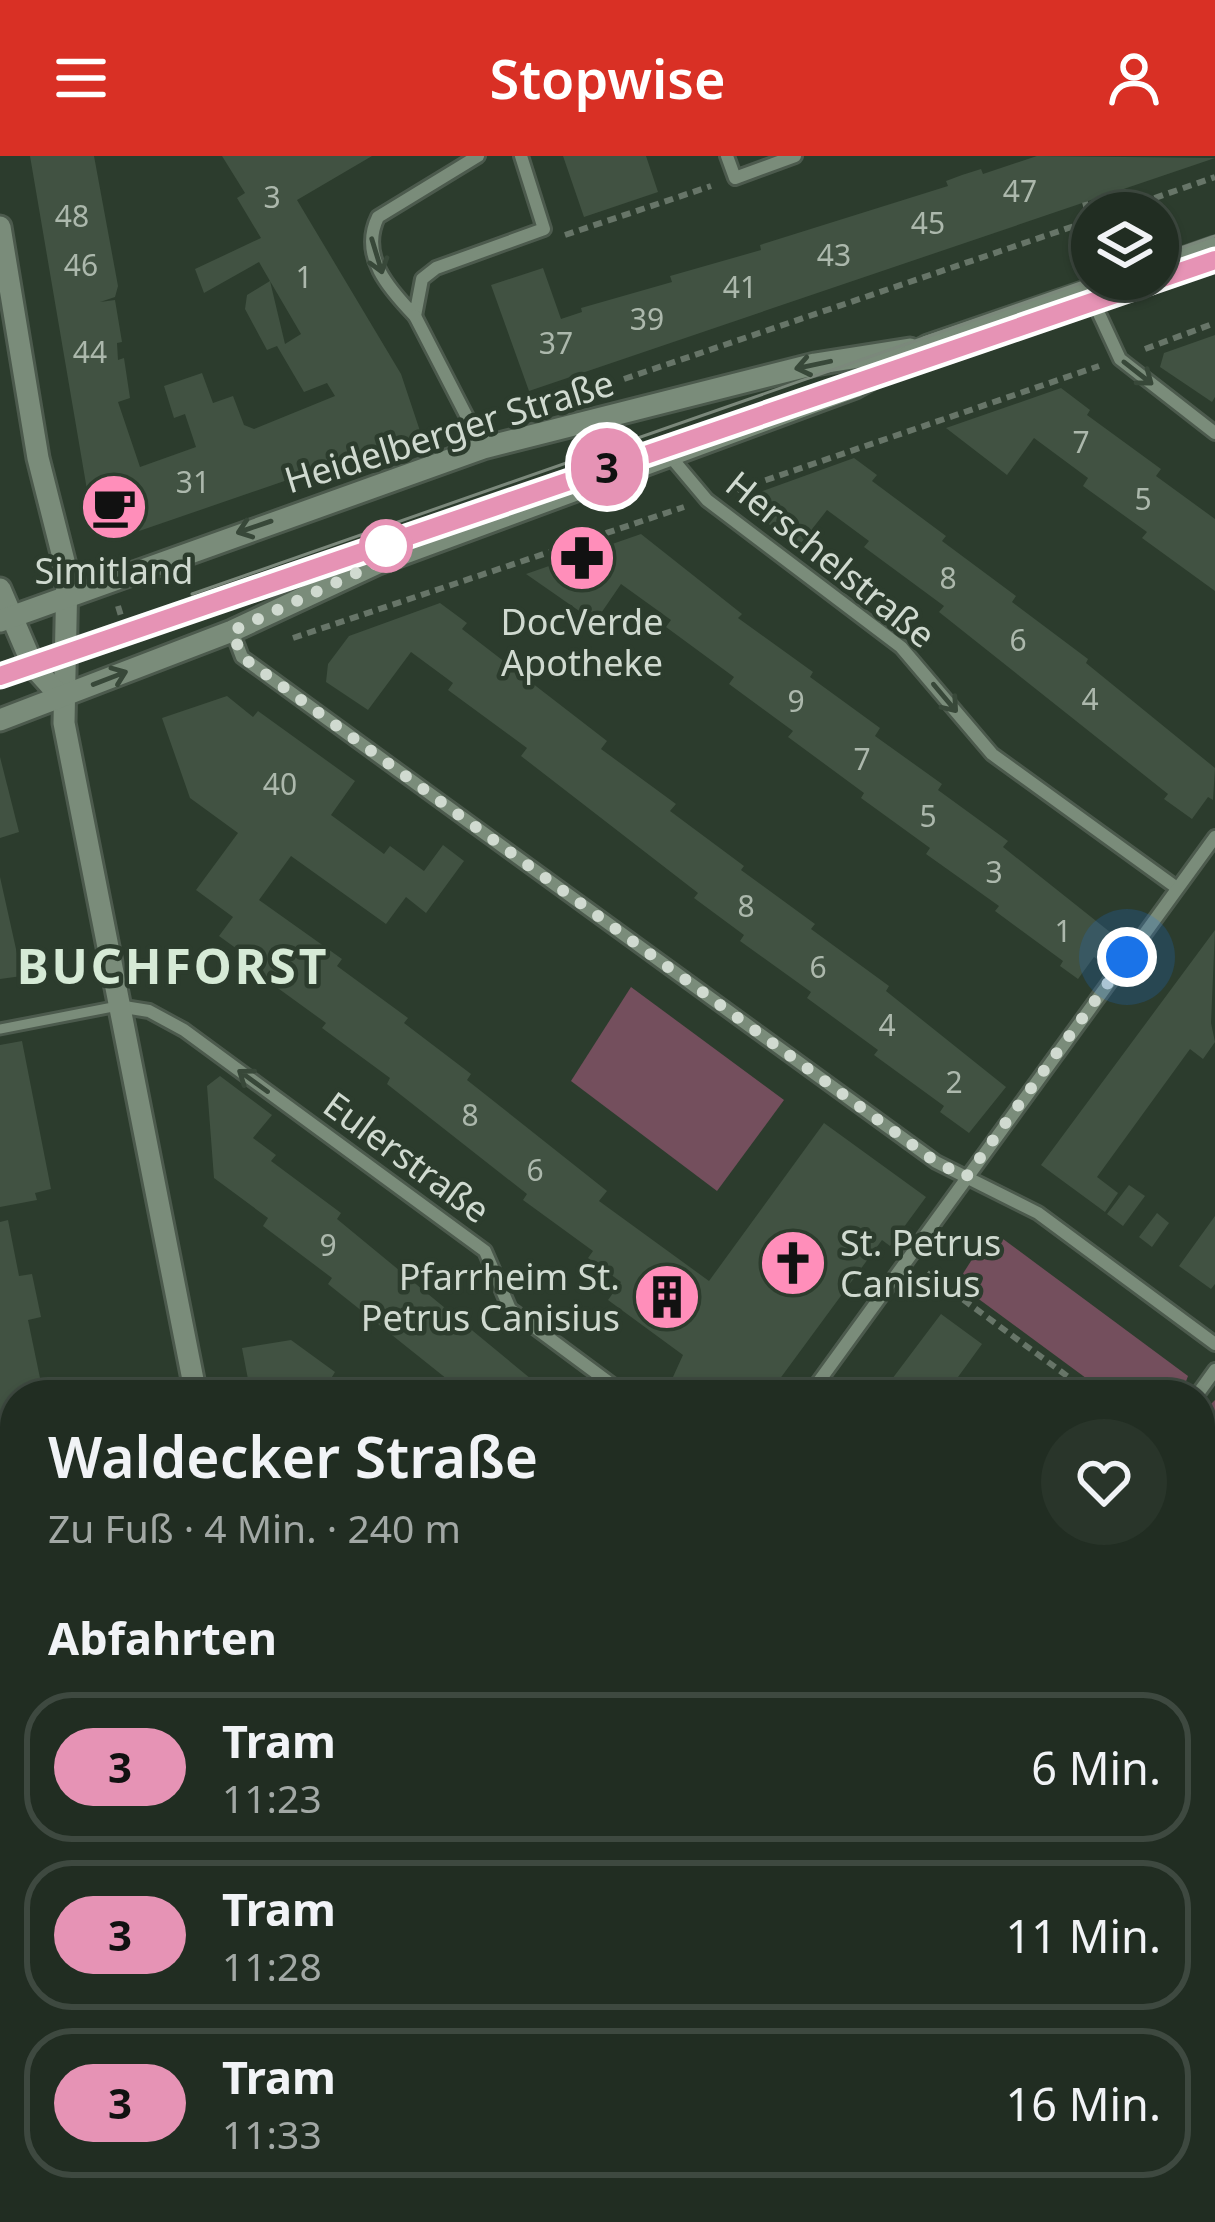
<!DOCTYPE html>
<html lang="de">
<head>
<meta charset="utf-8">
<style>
  body { margin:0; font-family:"Noto Sans",sans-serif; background:#29352a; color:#f1f3f6; height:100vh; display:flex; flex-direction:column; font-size:45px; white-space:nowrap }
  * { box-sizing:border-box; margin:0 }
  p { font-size:39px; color:#a2a8a5 }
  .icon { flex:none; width:66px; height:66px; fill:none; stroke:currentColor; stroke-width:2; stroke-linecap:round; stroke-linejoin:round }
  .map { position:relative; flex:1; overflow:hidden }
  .drawer { position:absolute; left:0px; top:1224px; width:1215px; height:843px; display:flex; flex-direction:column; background:#212d22; border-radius:48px 48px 0 0; box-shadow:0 3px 9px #0004,0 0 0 3px #3e4940 }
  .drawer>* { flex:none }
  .badge { padding:0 24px; border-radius:39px; font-size:42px; line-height:78px }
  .buttons { position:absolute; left:1071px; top:36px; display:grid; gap:24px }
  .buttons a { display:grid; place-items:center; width:108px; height:108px; border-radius:50%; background:#212d22; box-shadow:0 3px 9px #0004,0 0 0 3px #3e4940; font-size:60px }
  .you { position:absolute; width:60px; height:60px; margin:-30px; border:9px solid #fff; border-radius:50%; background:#1a73e8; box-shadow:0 0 0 18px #1a73e833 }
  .map>.badge { position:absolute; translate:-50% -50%; box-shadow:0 0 0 6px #fff }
  h2 { padding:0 48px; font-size:45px; line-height:108px }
  .round { display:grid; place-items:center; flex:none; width:126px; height:126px; border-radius:63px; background:#29352a }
  .head { display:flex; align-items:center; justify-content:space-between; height:204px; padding:0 48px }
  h1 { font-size:57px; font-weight:600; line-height:90px }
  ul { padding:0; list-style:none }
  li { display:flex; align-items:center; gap:36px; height:150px; margin:0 24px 18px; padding:0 24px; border:6px solid #3e4940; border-radius:48px }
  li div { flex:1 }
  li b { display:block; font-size:45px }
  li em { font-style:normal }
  li .badge { min-width:132px; font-weight:700; text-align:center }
  header { display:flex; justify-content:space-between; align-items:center; height:156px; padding:0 48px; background:#d93025; color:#fff; font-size:54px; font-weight:600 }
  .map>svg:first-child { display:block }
  .green { fill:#744f5d }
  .building { fill:#415242; fill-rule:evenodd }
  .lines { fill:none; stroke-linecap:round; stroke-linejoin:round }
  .service-casing { stroke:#4c5a4d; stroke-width:15 }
  .minor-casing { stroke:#4c5a4d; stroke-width:18 }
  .tertiary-casing { stroke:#4c5a4d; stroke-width:27 }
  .path { stroke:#677568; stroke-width:6; stroke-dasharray:9 6; stroke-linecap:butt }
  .service { stroke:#7a8c7a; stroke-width:9 }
  .minor { stroke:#7a8c7a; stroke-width:12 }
  .tertiary { stroke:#7a8c7a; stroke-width:21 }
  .tram { stroke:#7b887b; stroke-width:3 }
  .oneway { stroke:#384839 }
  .line-casing { stroke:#fff; stroke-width:27 }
  .line { stroke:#e693b5; stroke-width:18 }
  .walk { stroke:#d0dad0; stroke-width:12; stroke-dasharray:0 21.6 }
  .stop-dot { fill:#fff; stroke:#e693b5; stroke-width:6 }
  .labels { text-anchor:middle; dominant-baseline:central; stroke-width:9; stroke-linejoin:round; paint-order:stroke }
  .number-label { font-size:30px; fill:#acb8ac }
  .street-label { font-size:36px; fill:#d0dad0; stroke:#2c3c2d }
  .poi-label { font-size:36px; fill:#d0dad0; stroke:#2c3c2d }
  .district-label { font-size:48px; font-weight:bold; letter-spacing:3px; fill:#d6ead6; stroke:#2c3c2d }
</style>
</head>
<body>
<header><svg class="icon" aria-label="menu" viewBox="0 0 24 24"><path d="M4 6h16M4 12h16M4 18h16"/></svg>Stopwise<svg class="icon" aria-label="person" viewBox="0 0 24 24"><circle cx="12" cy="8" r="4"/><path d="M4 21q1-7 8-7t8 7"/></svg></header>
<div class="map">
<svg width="1215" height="2066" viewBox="0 0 1215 2066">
  <rect width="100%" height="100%" fill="#2c3c2d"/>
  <!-- green -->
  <g class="green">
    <polygon points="631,831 784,944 717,1035 571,925"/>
    <polygon points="999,1080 1188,1220 1181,1239 1109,1239 957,1127 985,1083"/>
    <polygon points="1215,1244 1215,1315 1200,1304 1200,1259"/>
  </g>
  <!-- building -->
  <g class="building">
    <path d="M30 0H94L118 130 115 141 100 146 115 144 122 186 117 187 118 204 124 202 130 242 118 246 140 311 196 291 185 258 174 262 164 230 202 217 213 247 233 240 244 269 254 273 335 240 327 227 304 236 277 190 267 194 245 153 247 139 270 125 259 106 204 137 195 113 261 82 237 42 245 37 222 0H372L297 44 401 218 421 278 113 384 93 369ZM270 125 301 178 285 188Z"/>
    <polygon points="563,0 646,0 658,36 584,61"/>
    <polygon points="1037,0 1215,2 529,235 491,129 543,112 561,163 582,156 581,152 672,126 670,120 761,94 760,89 948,30 946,25 962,19 981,13 983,18"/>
    <polygon points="1215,179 1215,241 1212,246 1160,211 1164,197"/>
    <polygon points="1061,232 1090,254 1087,259 1161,313 1156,320 1215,363 1215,435 1142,382 1147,376 1083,330 1088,322 1034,282 1007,319 946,272"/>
    <polygon points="854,302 877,319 872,325 946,380 942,385 1016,440 1012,446 1088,503 1086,507 1215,612 1213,644 1208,641 1192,663 1164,643 1168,638 939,456 944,450 864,391 869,385 827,354 798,391 738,344"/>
    <polygon points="641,378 742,458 738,462 813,516 810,521 880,572 875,580 942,628 938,634 1008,685 1003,691 1115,780 1098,804 1094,801 1078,823 1060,810 1063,805 995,755 999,750 926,698 930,692 861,642 864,637 788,581 793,575 729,528 734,521 666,471 671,464 621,428 595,466 526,418"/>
    <polygon points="440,447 467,467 462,473 607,585 601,593 676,648 670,655 744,710 741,714 815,768 811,773 889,830 886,835 1006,931 969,977 940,956 944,950 874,899 878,894 807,842 811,836 740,785 744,779 694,742 698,737 521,600 527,592 448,534 453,527 411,496 368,554 326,526 328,508 349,480"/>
    <polygon points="227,540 253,561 258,555 355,625 331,659 384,698 390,690 424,715 443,689 464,705 426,757 406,741 386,768 291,700 259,744 342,803 337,810 408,862 404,867 471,918 467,924 607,1035 599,1045 709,1125 824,967 926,1041 890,1090 882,1084 768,1239 676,1239 673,1221 683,1199 608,1144 621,1126 588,1102 593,1095 523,1044 527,1038 387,928 390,922 322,872 326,867 257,817 262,811 219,780 233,761 196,734 238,677 190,642 162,562"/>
    <polygon points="0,601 19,676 0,682"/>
    <polygon points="0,721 22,820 0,823"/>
    <polygon points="1215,774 1211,867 1215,886 1203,903 1190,893 1097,1021 1118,1037 1105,1056 1041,1009"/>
    <polygon points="22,885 51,1033 35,1037 37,1044 0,1051 0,889"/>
    <polygon points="220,920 272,959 253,982 276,999 271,1005 341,1057 337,1063 542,1232 536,1239 467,1239 328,1128 332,1122 263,1070 268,1062 214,1022 207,930"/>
    <polygon points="1129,1029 1145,1040 1123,1070 1107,1058"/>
    <polygon points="1157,1057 1169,1067 1152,1091 1139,1081"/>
    <polygon points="1215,1060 1215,1128 1211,1133 1179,1110"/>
    <polygon points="8,1064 19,1120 32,1118 41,1161 28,1164 41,1227 55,1224 58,1239 15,1239 15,1490 0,1493 0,1358 6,1357 0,1342 0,1066"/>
    <polygon points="941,1158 982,1188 950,1232 945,1239 880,1239"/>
    <polygon points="291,1184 335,1216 321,1239 251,1239 242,1192"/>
    <polygon points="1200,1346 1215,1358 1215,1400 1200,1390"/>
    <polygon points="1215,1562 1215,1645 1200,1665 1200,1582"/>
    <polygon points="15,1732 15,2048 0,2049 0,1733"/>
    <polygon points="214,2052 275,2052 278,2066 217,2066"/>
    <polygon points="587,2052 673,2052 692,2066 606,2066"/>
    <polygon points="853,2052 929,2052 919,2066 872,2066"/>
    <polygon points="1112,2052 1141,2052 1140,2066 1110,2066"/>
    <polygon points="1215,2055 1215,2066 1190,2066"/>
  </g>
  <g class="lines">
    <!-- service casing -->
    <g class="service-casing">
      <polyline id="service" points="0,873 118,850"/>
    </g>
    <!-- minor casing -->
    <g class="minor-casing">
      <g id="minor">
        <path d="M478 0 378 61C359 100 389 133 415 160L422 123 436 112 544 73 521 0"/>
        <polyline points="727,0 735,22 795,0"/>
        <polyline points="1088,134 1120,203 1215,277"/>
        <polyline points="415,160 483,292"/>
        <polyline points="670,300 707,344 901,491 992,598 1177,732"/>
        <polyline points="232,475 242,501 936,1006 1038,1057 1215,1188"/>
        <polyline points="118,850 149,855 184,874 485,1095 510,1153 626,1239"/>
        <polyline points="809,1239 1215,681"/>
        <polyline points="1197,1239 1215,1214"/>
        <polyline points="1200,1806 1215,1785"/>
        <polyline points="504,2052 523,2066"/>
        <polyline points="1010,2066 1020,2052"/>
      </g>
    </g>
    <!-- tertiary casing -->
    <g class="tertiary-casing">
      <g id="tertiary">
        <polyline points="0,71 38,302 67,417 64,567 196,1239"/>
        <polyline points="1158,112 1215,92"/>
        <polyline points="0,433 33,510 61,541"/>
        <polyline points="0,465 483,292 815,208 910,193"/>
        <polyline points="0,564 232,475 378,407 855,231 928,190 1124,123"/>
        <polyline points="368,2052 371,2066"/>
      </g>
    </g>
    <!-- path -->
    <g class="path">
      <polyline points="1085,46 1090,65"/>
      <polyline points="1112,57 1215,21"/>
      <polyline points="565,79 711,30"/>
      <polyline points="1145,193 1215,167"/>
      <polyline points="624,223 1092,64"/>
      <polyline points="737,334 1099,210"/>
      <polyline points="118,450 128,483"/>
      <polyline points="293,482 684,351"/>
      <polyline points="927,1117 1093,1239"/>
      <polyline points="1200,1318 1215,1329"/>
      <polyline points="0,1681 15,1679"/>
    </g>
    <!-- service -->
    <use href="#service" class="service"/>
    <!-- minor -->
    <use href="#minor" class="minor"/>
    <!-- tertiary -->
    <use href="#tertiary" class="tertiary"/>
    <!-- tram -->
    <g class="tram">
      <polyline points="1158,100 1215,80"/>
      <polyline points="192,438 1092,123"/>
      <polyline points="0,520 1215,104"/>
    </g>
  </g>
  <!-- one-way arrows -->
  <defs><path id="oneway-shaft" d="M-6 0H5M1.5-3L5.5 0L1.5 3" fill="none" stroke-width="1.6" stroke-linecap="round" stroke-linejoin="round" transform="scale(3)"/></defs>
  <g class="oneway">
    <use href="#oneway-shaft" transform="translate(377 100) rotate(73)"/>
    <use href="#oneway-shaft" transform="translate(813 209) rotate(168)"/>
    <use href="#oneway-shaft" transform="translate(1138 217) rotate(38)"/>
    <use href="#oneway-shaft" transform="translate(254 371) rotate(161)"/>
    <use href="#oneway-shaft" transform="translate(110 522) rotate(-21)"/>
    <use href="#oneway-shaft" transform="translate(945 542) rotate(50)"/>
    <use href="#oneway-shaft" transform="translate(253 925) rotate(-144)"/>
  </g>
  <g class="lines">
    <!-- line casing -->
    <g class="line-casing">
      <polyline id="line" points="0,520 1215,104"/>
    </g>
    <!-- line -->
    <use href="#line" class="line"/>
    <!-- walk -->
    <polyline class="walk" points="386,390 378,407 232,475 242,501 936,1006 966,1021 1127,801"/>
  </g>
  <!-- icons -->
  <defs>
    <g id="cafe-disc" transform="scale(3.45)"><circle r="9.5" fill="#ff8eba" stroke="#2c3c2d"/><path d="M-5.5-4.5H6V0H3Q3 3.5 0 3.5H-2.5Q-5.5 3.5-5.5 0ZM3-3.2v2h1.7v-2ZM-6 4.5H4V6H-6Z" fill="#111"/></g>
    <g id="pharmacy-disc" transform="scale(3.45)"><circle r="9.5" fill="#ff8eba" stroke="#2c3c2d"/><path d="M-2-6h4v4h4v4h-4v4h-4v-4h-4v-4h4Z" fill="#111"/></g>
    <g id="church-disc" transform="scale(3.45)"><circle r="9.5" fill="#ff8eba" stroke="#2c3c2d"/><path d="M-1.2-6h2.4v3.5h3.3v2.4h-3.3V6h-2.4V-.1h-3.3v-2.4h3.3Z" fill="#111"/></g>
    <g id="building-disc" transform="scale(3.45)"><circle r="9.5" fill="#ff8eba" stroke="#2c3c2d"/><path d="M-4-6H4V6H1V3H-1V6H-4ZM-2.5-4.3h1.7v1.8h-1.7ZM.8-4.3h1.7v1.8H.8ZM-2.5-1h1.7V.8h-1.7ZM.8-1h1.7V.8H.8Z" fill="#111"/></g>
  </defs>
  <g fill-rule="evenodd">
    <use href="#cafe-disc" x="114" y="351"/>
    <use href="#pharmacy-disc" x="582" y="402"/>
    <use href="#church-disc" x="793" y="1107"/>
    <use href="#building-disc" x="667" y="1141"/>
  </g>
  <!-- markers -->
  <circle class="stop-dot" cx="386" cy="390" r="24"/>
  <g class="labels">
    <!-- number labels -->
    <g class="number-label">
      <text x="1020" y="34">47</text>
      <text x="272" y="40">3</text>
      <text x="72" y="59">48</text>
      <text x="928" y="66">45</text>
      <text x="834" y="98">43</text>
      <text x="81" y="108">46</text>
      <text x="304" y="120">1</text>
      <text x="740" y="130">41</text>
      <text x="647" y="162">39</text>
      <text x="556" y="186">37</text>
      <text x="90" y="195">44</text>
      <text x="1081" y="285">7</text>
      <text x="193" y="325">31</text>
      <text x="1143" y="342">5</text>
      <text x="948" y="421">8</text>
      <text x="1018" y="483">6</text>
      <text x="1090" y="542">4</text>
      <text x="796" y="544">9</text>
      <text x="862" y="602">7</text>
      <text x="280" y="627">40</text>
      <text x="928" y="659">5</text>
      <text x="994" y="715">3</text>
      <text x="746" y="749">8</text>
      <text x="1063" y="774">1</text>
      <text x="818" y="810">6</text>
      <text x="887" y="868">4</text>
      <text x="954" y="925">2</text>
      <text x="470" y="958">8</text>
      <text x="535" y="1013">6</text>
      <text x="328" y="1088">9</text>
    </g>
    <!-- street labels -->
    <g class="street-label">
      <text transform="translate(449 275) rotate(-17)">Heidelberger Straße</text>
      <text transform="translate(831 403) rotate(39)">Herschelstraße</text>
      <text transform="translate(407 1001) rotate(36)">Eulerstraße</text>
    </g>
    <!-- poi labels -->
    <g class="poi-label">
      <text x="114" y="414">Simitland</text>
      <text x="582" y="465">DocVerde<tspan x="582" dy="41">Apotheke</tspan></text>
      <text x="840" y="1086" text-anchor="start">St. Petrus<tspan x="840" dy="41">Canisius</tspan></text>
      <text x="620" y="1120" text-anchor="end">Pfarrheim St.<tspan x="620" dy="41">Petrus Canisius</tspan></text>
    </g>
    <!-- district labels -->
    <g class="district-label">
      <text x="173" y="809">BUCHFORST</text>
    </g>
  </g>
</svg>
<div class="buttons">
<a><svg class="icon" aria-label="layers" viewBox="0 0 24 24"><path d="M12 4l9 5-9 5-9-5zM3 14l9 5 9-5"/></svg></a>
</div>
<div class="you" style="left:1127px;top:801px"></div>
<b class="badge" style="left:607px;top:311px;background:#e693b5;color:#111">3</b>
<section class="drawer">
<div class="head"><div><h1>Waldecker Straße</h1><p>Zu Fuß · 4 Min. · 240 m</p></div><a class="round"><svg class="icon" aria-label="heart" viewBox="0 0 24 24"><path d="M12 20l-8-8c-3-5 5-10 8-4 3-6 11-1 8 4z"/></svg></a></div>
<h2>Abfahrten</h2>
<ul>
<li><span class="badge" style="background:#e693b5;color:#111">3</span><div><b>Tram</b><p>11:23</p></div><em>6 Min.</em></li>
<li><span class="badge" style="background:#e693b5;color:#111">3</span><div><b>Tram</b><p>11:28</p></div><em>11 Min.</em></li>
<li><span class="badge" style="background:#e693b5;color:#111">3</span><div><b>Tram</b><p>11:33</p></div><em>16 Min.</em></li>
</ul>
</section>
</div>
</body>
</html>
